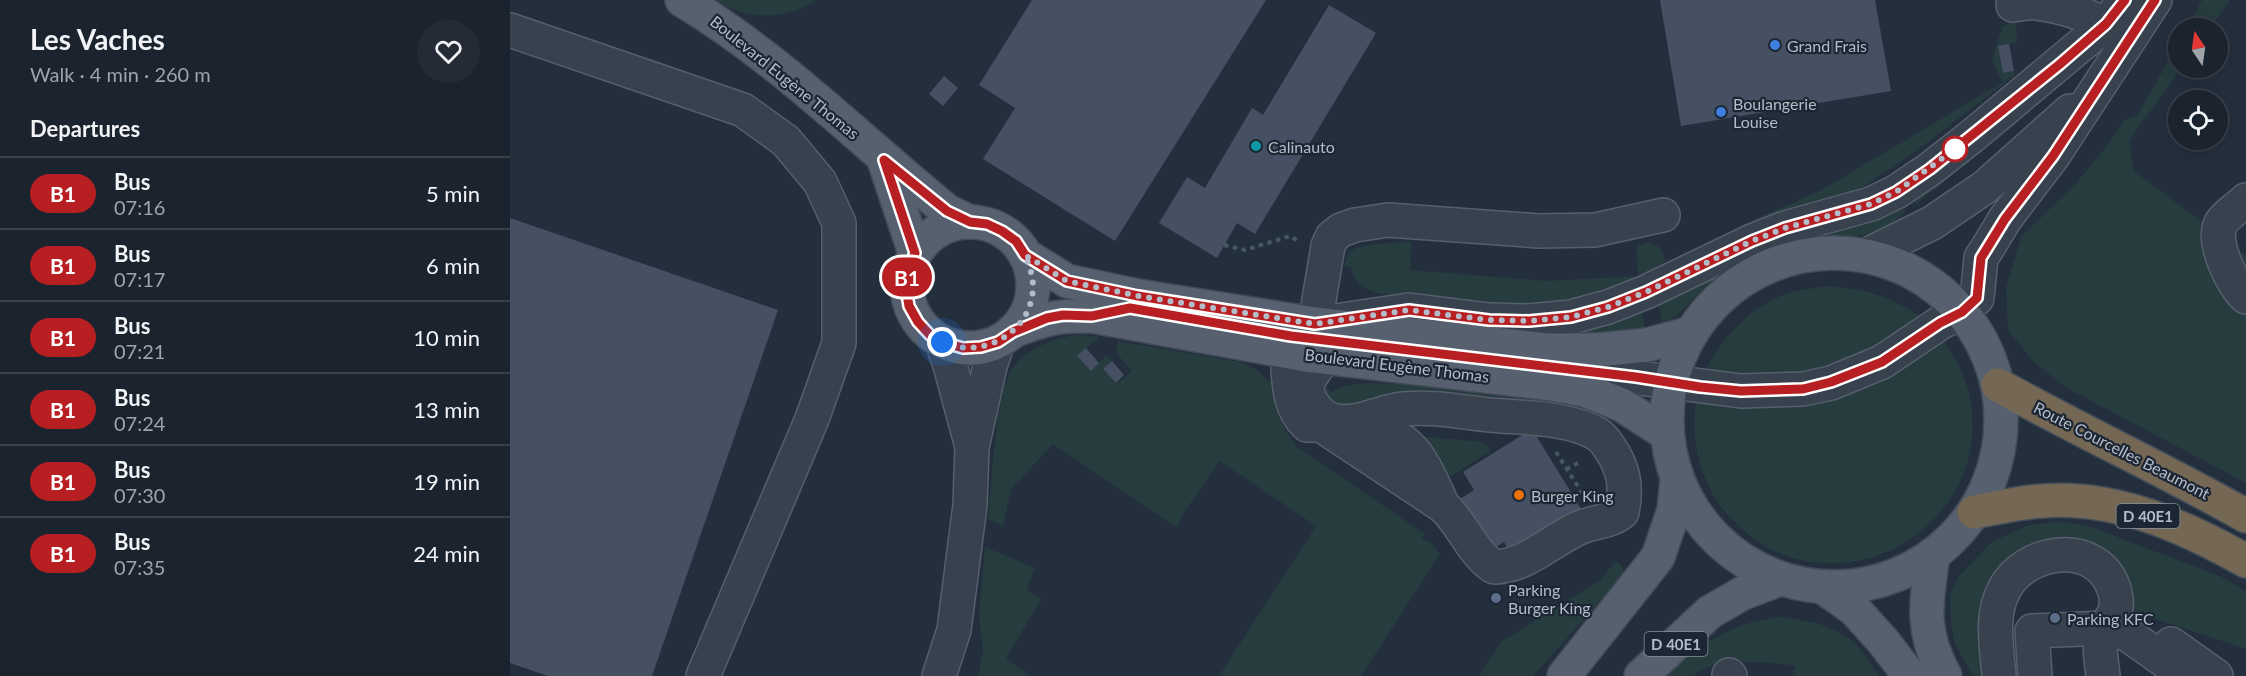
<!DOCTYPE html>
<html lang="en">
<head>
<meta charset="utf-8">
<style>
  body { margin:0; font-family:Lato,sans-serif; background:#242b36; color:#f1f3f6; height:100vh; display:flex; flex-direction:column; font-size:22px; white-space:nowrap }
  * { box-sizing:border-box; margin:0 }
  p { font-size:20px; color:#a0a4aa }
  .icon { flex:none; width:33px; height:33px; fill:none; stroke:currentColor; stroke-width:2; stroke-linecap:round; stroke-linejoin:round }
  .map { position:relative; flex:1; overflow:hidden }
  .panel { display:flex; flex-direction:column; background:#1b232e; width:510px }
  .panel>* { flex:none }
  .badge { padding:0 12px; border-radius:20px; font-size:21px; line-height:39px }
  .needle { width:39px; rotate:347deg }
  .tools { position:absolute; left:1658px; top:18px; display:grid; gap:12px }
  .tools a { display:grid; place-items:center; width:60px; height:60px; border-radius:50%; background:#1b232e; box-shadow:0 3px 15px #0003,0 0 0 2px #39404a; font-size:30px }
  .you { position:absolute; width:30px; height:30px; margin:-15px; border:4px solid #fff; border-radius:50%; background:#1a73e8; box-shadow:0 0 0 9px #1a73e833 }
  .map>.badge { position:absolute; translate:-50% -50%; box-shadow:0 0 0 3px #fff }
  h2 { padding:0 30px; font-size:22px; line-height:54px }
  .round { display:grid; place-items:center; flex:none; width:63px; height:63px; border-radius:32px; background:#242b36 }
  .headline { display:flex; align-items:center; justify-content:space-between; height:102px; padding:0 30px }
  h1 { font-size:28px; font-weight:700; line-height:45px }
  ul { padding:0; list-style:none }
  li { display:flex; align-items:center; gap:18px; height:72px; padding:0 30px; border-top:2px solid #39404a }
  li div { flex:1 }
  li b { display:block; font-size:22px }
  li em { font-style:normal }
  li .badge { min-width:66px; font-weight:700; text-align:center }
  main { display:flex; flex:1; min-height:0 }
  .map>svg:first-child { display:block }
  .green { fill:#263c3f }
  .building { fill:#455162 }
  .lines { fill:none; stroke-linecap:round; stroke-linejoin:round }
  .minor-casing { stroke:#565f6c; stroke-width:36 }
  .major-casing { stroke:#414a57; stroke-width:36 }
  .highway-casing { stroke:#434c59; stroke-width:36 }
  .path { stroke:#44595c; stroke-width:4; stroke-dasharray:4.5 4.5; stroke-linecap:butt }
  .minor { stroke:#38414e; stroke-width:33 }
  .major { stroke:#56606e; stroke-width:33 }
  .highway { stroke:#746855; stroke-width:33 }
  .line-casing { stroke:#fff; stroke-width:14 }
  .line { stroke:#b71f22; stroke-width:9 }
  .walk { stroke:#b4bcc9; stroke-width:6; stroke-dasharray:0 10.8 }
  .shop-dot { fill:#3f7fe0; stroke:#1d2633; stroke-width:2 }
  .culture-dot { fill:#0f9aa8; stroke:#1d2633; stroke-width:2 }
  .stop-dot { fill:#fff; stroke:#b71f22; stroke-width:3 }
  .food-dot { fill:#e8710a; stroke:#1d2633; stroke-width:2 }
  .service-dot { fill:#5c6f8a; stroke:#1d2633; stroke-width:2 }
  .labels { text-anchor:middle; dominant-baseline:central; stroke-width:4.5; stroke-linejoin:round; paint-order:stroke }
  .shield { fill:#1d2633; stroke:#878f9c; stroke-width:1.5 }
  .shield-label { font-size:15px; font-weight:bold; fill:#b4bcc9 }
  .poi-label { font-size:16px; fill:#b4bcc9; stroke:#1d2633; text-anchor:start }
  .street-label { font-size:16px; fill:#b4bcc9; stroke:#1d2633 }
</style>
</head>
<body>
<main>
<section class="panel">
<div class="headline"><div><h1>Les Vaches</h1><p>Walk · 4 min · 260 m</p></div><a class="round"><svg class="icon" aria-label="heart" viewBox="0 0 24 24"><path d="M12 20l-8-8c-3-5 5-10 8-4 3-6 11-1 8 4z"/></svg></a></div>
<h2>Departures</h2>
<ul>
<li><span class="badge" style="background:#b71f22;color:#fff">B1</span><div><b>Bus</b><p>07:16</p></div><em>5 min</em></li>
<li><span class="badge" style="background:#b71f22;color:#fff">B1</span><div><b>Bus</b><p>07:17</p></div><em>6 min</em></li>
<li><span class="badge" style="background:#b71f22;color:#fff">B1</span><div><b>Bus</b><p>07:21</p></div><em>10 min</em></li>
<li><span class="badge" style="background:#b71f22;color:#fff">B1</span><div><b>Bus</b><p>07:24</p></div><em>13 min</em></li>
<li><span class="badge" style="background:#b71f22;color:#fff">B1</span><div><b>Bus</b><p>07:30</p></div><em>19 min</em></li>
<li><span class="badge" style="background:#b71f22;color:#fff">B1</span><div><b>Bus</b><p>07:35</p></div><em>24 min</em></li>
</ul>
</section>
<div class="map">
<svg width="1736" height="676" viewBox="0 0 1736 676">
  <rect width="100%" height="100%" fill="#242f3e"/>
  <!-- green -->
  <g class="green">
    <path d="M205 0H306C276 21 235 20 205 0Z"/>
    <polygon points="1692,0 1720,0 1700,28 1676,28"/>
    <path d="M1506 20 1507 42 1488 46 1493 73 1504 71 1505 75 1401 155 1352 188 1285 212 1082 300 1020 306 979 307 867 293C852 289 844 282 841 267H834C836 263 836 257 839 253 848 242 888 243 901 242L900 270 1037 281 1128 276 1127 246 1140 242 1150 248 1157 264 1241 221 1312 190 1493 82 1482 62 1492 27Z"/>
    <polygon points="1668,43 1668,68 1672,68 1619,140 1624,171 1736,255 1736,483 1557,388 1524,362 1498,330 1496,288 1511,237 1567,182 1596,147 1615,120 1628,115"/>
    <polygon points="1554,78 1504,126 1406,204 1398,193"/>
    <path d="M1384 201 1396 212 1377 227 1357 235 1299 240 1272 245 1227 264 1208 276 1165 317 1152 323 1147 297C1181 281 1213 260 1248 247 1293 230 1340 220 1384 201Z"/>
    <path d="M1319 286C1358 290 1378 295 1411 317 1378 342 1339 368 1295 373 1262 377 1227 375 1193 376 1210 338 1242 304 1282 292 1294 289 1307 288 1319 286Z"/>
    <polygon points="1131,303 1135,330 1079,339 899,319"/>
    <path d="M571 334 590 337 576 348 581 371 596 355 602 361 593 369 607 384 622 371 606 353 608 341 730 362 747 370 758 381H765L772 424 786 446 915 534 911 538 922 544 930 554 851 676H709L806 526 710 461 670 518 667 528 543 444 501 489 493 526 478 519C482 485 485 395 502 369 517 347 546 338 571 334Z"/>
    <path d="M1431 336C1443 354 1454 372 1459 393 1484 502 1376 592 1273 555 1253 548 1236 533 1221 518 1191 488 1180 442 1186 400L1206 404Z"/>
    <path d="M898 384 1067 406 1095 416 1093 421 1062 412 890 392 889 401 839 416 809 394 817 387 821 392C842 379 874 384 898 384Z"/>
    <polygon points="905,433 917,437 972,442 977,445 981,451 931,482"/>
    <polygon points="1543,522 1562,523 1584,528 1712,577 1736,591 1736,649 1624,612 1617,602 1611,581 1521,552 1481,676 1463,676 1445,644 1441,624 1440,594 1449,576 1482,542 1516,526"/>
    <polygon points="475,547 525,568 517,589 531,600 496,658 520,676 468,676 473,651 469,616"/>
    <polygon points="1106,561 1112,566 1114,575 1023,676 969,676 991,642 1090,580"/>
    <path d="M1270 617C1295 620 1323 624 1343 642 1353 651 1361 665 1370 676H1282L1286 666C1263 662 1201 656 1184 676H1155C1191 644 1222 622 1270 617Z"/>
  </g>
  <!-- building -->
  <g class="building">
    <polygon points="522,0 756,0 605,241 473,159 505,108 469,85"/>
    <polygon points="1150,0 1365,0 1381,91 1171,126"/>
    <polygon points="819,5 866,33 745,234 727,223 707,258 649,223 677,177 695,188 742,108 753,115"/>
    <polygon points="1499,44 1504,71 1493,73 1488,46"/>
    <polygon points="434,76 448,88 433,106 419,94"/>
    <polygon points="0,218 268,310 142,676 38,676 0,663"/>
    <polygon points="576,348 589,363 581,371 567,356"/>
    <polygon points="602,361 614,375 606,383 593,369"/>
    <polygon points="1022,429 1075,515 1004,559 994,542 977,552 947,501 964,490 953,472"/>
  </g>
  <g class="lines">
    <!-- minor casing -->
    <g class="minor-casing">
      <g id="minor">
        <path d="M1503 5C1510 4 1519 2 1526 3 1556 7 1587 18 1611 34"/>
        <polyline points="0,30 233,110 276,141 310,182 329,223 329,343 302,419 193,676"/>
        <path d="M1736 200C1729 207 1716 215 1711 223 1701 241 1722 285 1736 297"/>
        <polyline points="1153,215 1085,230 1029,231 878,220 845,225 831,230 822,237 818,246 805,324 899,310 979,320 1019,321 1061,317 1098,307 1136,292 1242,241 1275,228 1361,204 1386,192 1420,169 1462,136 1596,24 1615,0"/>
        <polyline points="1355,256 1422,223 1475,187 1560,111"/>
        <polyline points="432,342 440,365 461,443"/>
        <path d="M777 351C779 378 777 406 797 425H811L933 506C953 524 961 552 984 567 1017 566 1040 541 1069 528 1084 521 1099 523 1112 512 1117 487 1114 468 1099 447 1096 442 1092 437 1087 434 1060 417 1011 418 980 415 951 412 922 406 893 409 872 411 848 425 826 421 810 418 792 397 799 380 803 372 810 364 814 357"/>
        <polyline points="998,361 1231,391 1293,389 1321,383 1372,362 1430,323 1452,312 1467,298 1471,258 1480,244 1495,219 1543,156 1645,0"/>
        <path d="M835 440C845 438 857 434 868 434 903 432 919 475 931 502"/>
        <polyline points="1661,644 1706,676"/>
        <polyline points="1219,675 1220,676"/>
        <polyline points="429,676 444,630 460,505 462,447 480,366 488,342"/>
        <path d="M1489 676C1487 648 1480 616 1494 590 1514 549 1587 538 1604 589 1611 613 1601 615 1592 635 1588 645 1592 665 1593 676"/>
        <polyline points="1525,676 1522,631 1597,628 1617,634 1676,676"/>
      </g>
    </g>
    <!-- major casing -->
    <g class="major-casing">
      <g id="major">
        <path d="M172 0C269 58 350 140 437 211L460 222"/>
        <polyline points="374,160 405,253"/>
        <circle cx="460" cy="285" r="63"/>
        <circle cx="1324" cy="420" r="167"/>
        <polyline points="515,255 557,281 628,296 805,324 1037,350 1088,350 1137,345 1181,333"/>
        <path d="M503 331C535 319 546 315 582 316L796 355 1042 384 1074 390 1112 405 1157 434"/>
        <path d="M1423 555C1416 603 1410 631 1435 676"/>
        <polyline points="1313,587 1344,609 1372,640 1400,676"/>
        <polyline points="1054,676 1148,557 1164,510 1167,480"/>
        <polyline points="1131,676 1200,612 1233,593 1270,579"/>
      </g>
    </g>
    <!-- highway casing -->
    <g class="highway-casing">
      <g id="highway">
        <path d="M1488 385C1570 431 1655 470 1736 516"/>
        <path d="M1464 512C1487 508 1510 502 1532 501 1605 495 1674 526 1736 561"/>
      </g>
    </g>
    <!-- path -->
    <g class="path">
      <polyline points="714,245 735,250 780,236 788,241"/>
      <polyline points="1046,452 1074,496"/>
      <polyline points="1056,469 1072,461"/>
    </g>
    <!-- minor -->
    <use href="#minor" class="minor"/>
    <!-- major -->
    <use href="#major" class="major"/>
    <!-- highway -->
    <use href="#highway" class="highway"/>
  </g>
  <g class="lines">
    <!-- line casing -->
    <g class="line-casing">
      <polyline id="line" points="1615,0 1596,24 1550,64 1420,169 1386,192 1361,204 1275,228 1242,241 1136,292 1098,307 1061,317 1019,321 979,320 899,310 805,324 628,296 557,281 515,255 506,241 492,231 477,224 460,222 437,211 374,160 405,253 398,270 396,288 399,306 408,322 420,335 432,342 453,348 471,347 488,342 503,332 537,318 553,315 582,316 620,308 781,336 1126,377 1190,387 1231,391 1293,389 1321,382 1372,362 1430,323 1452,312 1467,298 1471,258 1495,219 1543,156 1645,0"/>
    </g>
    <!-- line -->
    <use href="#line" class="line"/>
    <!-- walk -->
    <path class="walk" d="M432 342C472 360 522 333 523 287 523 275 519 265 515 255L557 281 628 296 805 324 899 310 979 320 1019 321 1061 317 1098 307 1136 292 1242 241 1275 228 1361 204 1386 192 1448 147 1445 149"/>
  </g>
  <!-- markers -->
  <g class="shop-dot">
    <circle cx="1265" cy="45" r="6"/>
    <circle cx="1211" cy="112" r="6"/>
  </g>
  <circle class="culture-dot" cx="746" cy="146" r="6"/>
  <circle class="stop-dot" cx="1445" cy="149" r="12"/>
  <circle class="food-dot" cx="1009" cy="495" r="6"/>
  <g class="service-dot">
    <circle cx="986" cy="598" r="6"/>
    <circle cx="1545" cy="618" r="6"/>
  </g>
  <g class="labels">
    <!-- shield labels -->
    <g class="shield">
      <rect x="1606.5" y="504" width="63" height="24" rx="4.5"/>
      <rect x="1134.5" y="632" width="63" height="24" rx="4.5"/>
    </g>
    <g class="shield-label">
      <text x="1638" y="516">D 40E1</text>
      <text x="1166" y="644">D 40E1</text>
    </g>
    <!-- poi labels -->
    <g class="poi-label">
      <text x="1277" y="45">Grand Frais</text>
      <text x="1223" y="103">Boulangerie<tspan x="1223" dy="18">Louise</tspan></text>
      <text x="758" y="146">Calinauto</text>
      <text x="1021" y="495">Burger King</text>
      <text x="998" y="589">Parking<tspan x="998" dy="18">Burger King</tspan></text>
      <text x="1557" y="618">Parking KFC</text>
    </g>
    <!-- street labels -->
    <g class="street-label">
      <text transform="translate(275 77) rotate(39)">Boulevard Eugène Thomas</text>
      <text transform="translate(887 365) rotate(7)">Boulevard Eugène Thomas</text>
      <text transform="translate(1612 450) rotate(27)">Route Courcelles Beaumont</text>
    </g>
  </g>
</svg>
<div class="tools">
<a><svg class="needle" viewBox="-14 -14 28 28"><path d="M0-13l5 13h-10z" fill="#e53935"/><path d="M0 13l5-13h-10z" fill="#a0a4aa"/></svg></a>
<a><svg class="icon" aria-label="locate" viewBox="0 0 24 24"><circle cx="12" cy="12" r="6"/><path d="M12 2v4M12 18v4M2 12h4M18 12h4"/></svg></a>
</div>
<div class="you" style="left:432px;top:342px"></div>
<b class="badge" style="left:397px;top:277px;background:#b71f22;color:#fff">B1</b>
</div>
</main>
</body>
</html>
